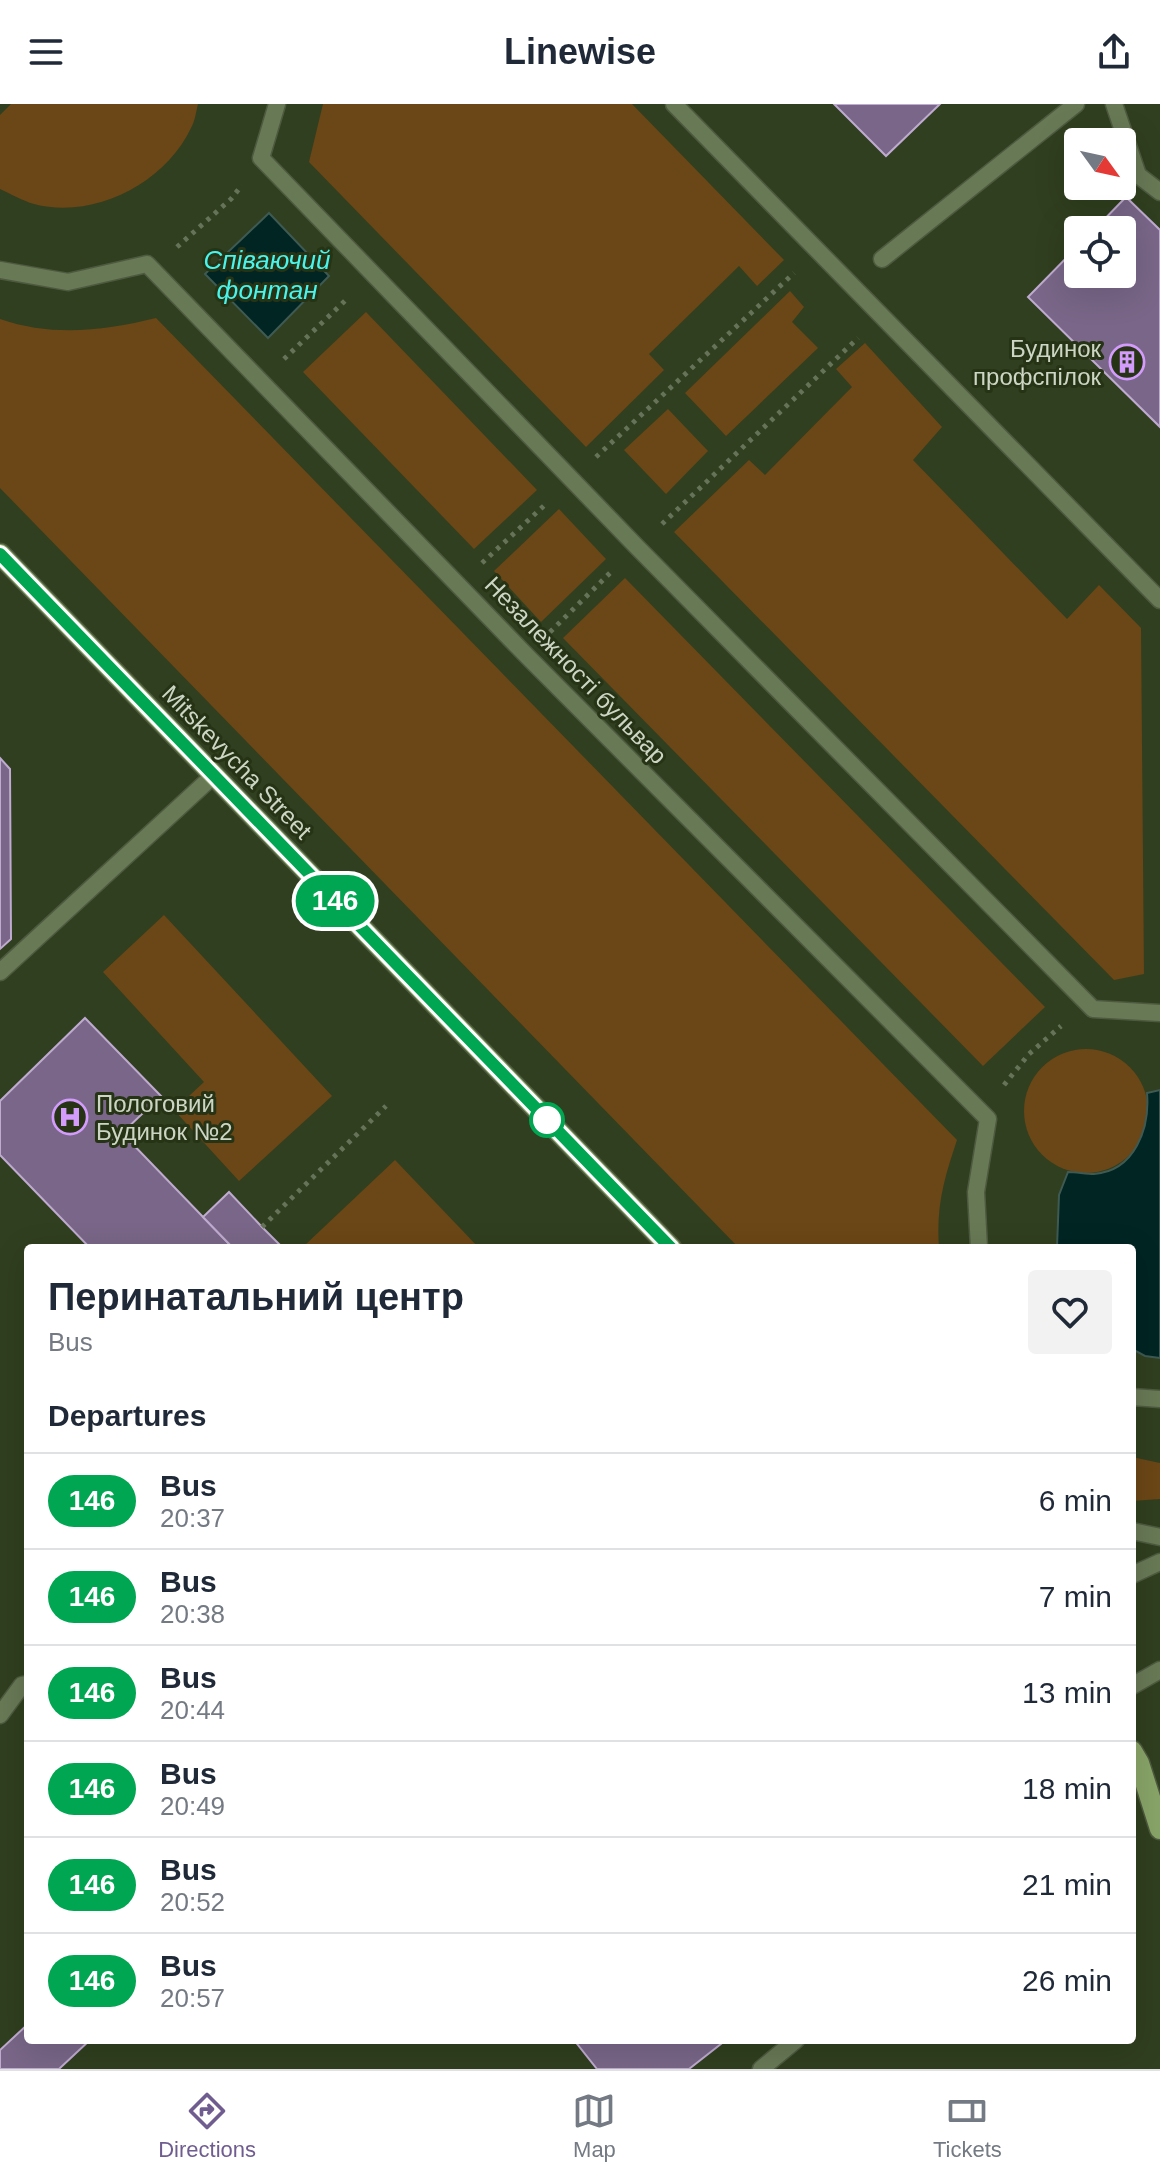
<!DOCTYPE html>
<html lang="en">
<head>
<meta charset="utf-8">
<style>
  body { margin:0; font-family:Helvetica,sans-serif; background:#f2f2f3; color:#1f2937; height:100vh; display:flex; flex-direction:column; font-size:30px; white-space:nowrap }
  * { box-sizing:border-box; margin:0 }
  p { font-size:26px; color:#747a83 }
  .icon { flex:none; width:44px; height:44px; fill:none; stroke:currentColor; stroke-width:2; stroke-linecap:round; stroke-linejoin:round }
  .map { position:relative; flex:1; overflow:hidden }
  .panel { position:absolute; left:24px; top:1140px; width:1112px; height:800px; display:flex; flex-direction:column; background:#fff; border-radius:8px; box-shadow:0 8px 32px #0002 }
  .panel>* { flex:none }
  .badge { padding:0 16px; border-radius:26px; font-size:28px; line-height:52px }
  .needle { width:52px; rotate:123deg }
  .fabs { position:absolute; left:1064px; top:24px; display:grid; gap:16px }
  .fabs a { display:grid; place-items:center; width:72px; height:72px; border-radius:8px; background:#fff; box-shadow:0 8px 32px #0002; font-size:40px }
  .map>.badge { position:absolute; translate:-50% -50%; box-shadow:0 0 0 4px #fff }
  h2 { padding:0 24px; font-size:30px; line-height:72px }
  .round { display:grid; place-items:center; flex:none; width:84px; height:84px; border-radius:8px; background:#f2f2f3 }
  .head { display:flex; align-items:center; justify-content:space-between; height:136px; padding:0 24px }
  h1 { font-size:38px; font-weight:800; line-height:60px }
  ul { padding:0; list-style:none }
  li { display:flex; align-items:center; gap:24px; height:96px; padding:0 24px; border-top:2px solid #e0e1e3 }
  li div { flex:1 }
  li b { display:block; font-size:30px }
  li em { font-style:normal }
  li .badge { min-width:88px; font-weight:700; text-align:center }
  header { display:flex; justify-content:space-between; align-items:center; height:104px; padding:0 24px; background:#fff; font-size:36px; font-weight:800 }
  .tabs { display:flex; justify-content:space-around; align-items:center; height:112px; border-top:2px solid #e0e1e3; background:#fff; font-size:22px; color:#747a83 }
  .tabs a { display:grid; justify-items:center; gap:4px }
  .tabs .active { color:#705d90 }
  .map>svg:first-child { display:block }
  .green { fill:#6b4616 }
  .water { fill:#002523; stroke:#3e5a53; stroke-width:2 }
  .building { fill:#796688; stroke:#bfabcf; stroke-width:2 }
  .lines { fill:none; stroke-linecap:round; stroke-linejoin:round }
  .service-casing { stroke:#4e5a3f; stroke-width:19 }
  .pedestrian-casing { stroke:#4e5a3f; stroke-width:19 }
  .minor-casing { stroke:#4e5a3f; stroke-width:19 }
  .tertiary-casing { stroke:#4e5a3f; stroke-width:19 }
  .primary-casing { stroke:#4e5a3f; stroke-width:23 }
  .path { stroke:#667358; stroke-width:5; stroke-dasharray:4 6; stroke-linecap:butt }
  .service { stroke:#687956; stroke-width:16 }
  .pedestrian { stroke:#687956; stroke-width:16 }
  .minor { stroke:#687956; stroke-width:16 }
  .tertiary { stroke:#687956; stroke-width:16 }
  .primary { stroke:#88a468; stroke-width:20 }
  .line-casing { stroke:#fff; stroke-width:18 }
  .line { stroke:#00a651; stroke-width:12 }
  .stop-dot { fill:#fff; stroke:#00a651; stroke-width:4 }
  .labels { text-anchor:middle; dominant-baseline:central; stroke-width:6; stroke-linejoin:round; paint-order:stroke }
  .poi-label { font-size:24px; fill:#cdd6c4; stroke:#263415; text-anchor:end }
  .street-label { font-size:24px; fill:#cdd6c4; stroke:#263415 }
  .water-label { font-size:26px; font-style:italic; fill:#48f4eb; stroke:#263415 }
</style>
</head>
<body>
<header><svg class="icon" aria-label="menu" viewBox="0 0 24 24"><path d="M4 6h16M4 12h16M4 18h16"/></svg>Linewise<svg class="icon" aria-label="share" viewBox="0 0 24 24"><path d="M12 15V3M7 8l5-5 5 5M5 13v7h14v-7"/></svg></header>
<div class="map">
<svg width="1160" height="1965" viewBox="0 0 1160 1965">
  <rect width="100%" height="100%" fill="#303f1f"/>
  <!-- green -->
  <g class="green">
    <path d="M11 0H198C196 8 195 17 191 24 165 79 94 116 34 100 23 97 11 90 0 85V11Z"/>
    <polygon points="323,0 632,0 784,156 757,182 739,162 649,250 664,266 586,343 309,58"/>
    <polygon points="790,187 804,203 792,218 818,244 726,332 685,289"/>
    <polygon points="366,208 537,386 474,445 303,268"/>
    <path d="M156 214 957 1036C944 1075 936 1102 939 1144H739L0 384V215C52 233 104 227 156 214Z"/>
    <polygon points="865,239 942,323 913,356 1067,515 1099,481 1141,524 1144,870 1114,876 674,428 749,356 765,371 852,283 836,265"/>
    <polygon points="668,305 708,347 666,390 624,346"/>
    <polygon points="559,405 606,455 541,518 494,467"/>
    <polygon points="625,474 1045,903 983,962 563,534"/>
    <polygon points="164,811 332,992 239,1077 174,1006 204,978 103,868"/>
    <circle cx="1086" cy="1007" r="62"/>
    <polygon points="395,1056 479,1144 306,1144 304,1142"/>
    <polygon points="1132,1353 1160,1359 1160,1395 1132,1397"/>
  </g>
  <!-- water -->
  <g class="water">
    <polygon points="269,109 329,172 268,234 205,170"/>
    <path d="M1160 986V1254L1145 1252 1132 1245V1144L1057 1143 1059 1091 1068 1068C1076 1068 1086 1070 1094 1070 1135 1067 1150 1024 1147 989Z"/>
  </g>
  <!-- building -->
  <g class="building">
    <polygon points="834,0 940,0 886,52"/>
    <polygon points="1126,93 1160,126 1160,323 1028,193 1078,142 1078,170 1122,170 1122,126 1094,126"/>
    <polygon points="0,654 10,665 11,835 0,845"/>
    <polygon points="85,914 161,992 122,1029 233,1144 90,1144 0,1051 0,997"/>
    <polygon points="229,1088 262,1123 283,1144 233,1144 203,1113"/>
    <polygon points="28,1920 28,1936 90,1936 59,1965 0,1965 0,1946"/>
    <polygon points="574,1936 726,1936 689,1965 597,1965"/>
  </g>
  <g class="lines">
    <!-- service casing -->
    <g class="service-casing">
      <g id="service">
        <polyline points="1114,0 1138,71 1160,88"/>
        <polyline points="0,868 214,671"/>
        <polyline points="0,1611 22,1581 28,1580"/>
      </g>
    </g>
    <!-- pedestrian casing -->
    <g class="pedestrian-casing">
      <g id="pedestrian">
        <polyline points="277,0 261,54 637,443 1093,905 1160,909"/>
        <polyline points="674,0 1160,496"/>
        <polyline points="0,166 68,178 147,160 526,551 988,1015 976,1088 979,1144"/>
        <polyline points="1132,1293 1160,1295"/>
      </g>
    </g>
    <!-- minor casing -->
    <g class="minor-casing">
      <g id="minor">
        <polyline points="882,155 1076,0"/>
        <polyline points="761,1965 796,1936"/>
      </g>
    </g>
    <!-- tertiary casing -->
    <g class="tertiary-casing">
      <g id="tertiary">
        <polyline points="1132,1427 1160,1433"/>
        <polyline points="1132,1471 1160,1458"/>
        <polyline points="1132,1582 1160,1566"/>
      </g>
    </g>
    <!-- primary casing -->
    <g class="primary-casing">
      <g id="primary">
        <polyline points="0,450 671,1144"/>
        <polyline points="1132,1647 1139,1659 1160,1725"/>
      </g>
    </g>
    <!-- path -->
    <g class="path">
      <polyline points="177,143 231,95 242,81"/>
      <polyline points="284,255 349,193"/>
      <polyline points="596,353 794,169"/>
      <polyline points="662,420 858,234"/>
      <polyline points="482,459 548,398"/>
      <polyline points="550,528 611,468"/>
      <polyline points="1004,981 1029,950 1061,922"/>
      <polyline points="262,1123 386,1002"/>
    </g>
    <!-- service -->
    <use href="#service" class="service"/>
    <!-- pedestrian -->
    <use href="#pedestrian" class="pedestrian"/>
    <!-- minor -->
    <use href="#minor" class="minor"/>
    <!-- tertiary -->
    <use href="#tertiary" class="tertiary"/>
    <!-- primary -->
    <use href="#primary" class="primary"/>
  </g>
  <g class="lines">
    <!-- line casing -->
    <g class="line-casing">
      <polyline id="line" points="0,450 671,1144"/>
    </g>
    <!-- line -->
    <use href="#line" class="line"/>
  </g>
  <!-- icons -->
  <defs>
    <g id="building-ring" transform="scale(1.8)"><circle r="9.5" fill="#263415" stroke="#d39cfc" stroke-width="1.5"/><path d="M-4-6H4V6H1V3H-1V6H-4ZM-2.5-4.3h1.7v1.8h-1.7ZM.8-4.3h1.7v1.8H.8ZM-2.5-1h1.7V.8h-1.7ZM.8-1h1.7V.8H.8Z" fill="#d39cfc"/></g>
    <g id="hospital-ring" transform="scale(1.8)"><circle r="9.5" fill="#263415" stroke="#d39cfc" stroke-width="1.5"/><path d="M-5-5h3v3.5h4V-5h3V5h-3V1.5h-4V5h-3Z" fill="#d39cfc"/></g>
  </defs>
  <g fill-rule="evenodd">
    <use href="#building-ring" x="1127" y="258"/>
    <use href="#hospital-ring" x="70" y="1013"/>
  </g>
  <!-- markers -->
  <circle class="stop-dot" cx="547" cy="1016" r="16"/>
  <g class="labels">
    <!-- poi labels -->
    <g class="poi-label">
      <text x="1101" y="244">Будинок<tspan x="1101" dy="28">профспілок</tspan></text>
      <text x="96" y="999" text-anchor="start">Пологовий<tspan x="96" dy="28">Будинок №2</tspan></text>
    </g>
    <!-- street labels -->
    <g class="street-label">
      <text transform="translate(576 566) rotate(46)">Незалежності бульвар</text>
      <text transform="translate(237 658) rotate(46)">Mitskevycha Street</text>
    </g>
    <!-- water labels -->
    <g class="water-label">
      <text x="267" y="156">Співаючий<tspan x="267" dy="30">фонтан</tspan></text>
    </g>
  </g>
</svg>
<div class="fabs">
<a><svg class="needle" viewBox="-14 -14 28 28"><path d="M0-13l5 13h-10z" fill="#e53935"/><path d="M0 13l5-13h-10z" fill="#747a83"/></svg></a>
<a><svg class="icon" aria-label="locate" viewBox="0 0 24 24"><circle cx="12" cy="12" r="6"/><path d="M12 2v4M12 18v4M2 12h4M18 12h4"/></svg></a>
</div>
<b class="badge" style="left:335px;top:797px;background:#00a651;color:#fff">146</b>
<section class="panel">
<div class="head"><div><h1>Перинатальний центр</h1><p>Bus</p></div><a class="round"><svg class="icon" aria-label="heart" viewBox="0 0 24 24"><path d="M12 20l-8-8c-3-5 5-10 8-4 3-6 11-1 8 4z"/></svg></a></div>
<h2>Departures</h2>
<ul>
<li><span class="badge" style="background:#00a651;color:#fff">146</span><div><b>Bus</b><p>20:37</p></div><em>6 min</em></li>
<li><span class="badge" style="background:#00a651;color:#fff">146</span><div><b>Bus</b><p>20:38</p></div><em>7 min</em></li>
<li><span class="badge" style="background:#00a651;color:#fff">146</span><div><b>Bus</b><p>20:44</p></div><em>13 min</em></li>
<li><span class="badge" style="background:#00a651;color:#fff">146</span><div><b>Bus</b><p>20:49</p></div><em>18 min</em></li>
<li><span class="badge" style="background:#00a651;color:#fff">146</span><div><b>Bus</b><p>20:52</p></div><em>21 min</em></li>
<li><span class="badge" style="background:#00a651;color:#fff">146</span><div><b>Bus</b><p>20:57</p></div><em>26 min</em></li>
</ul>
</section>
</div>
<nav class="tabs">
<a class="active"><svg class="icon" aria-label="directions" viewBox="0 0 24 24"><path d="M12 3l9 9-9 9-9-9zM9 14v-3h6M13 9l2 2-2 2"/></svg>Directions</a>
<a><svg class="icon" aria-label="map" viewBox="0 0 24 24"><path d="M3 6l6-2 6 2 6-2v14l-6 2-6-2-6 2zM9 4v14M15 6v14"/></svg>Map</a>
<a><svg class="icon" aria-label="tickets" viewBox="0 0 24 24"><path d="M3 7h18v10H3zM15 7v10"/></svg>Tickets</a>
</nav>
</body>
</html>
